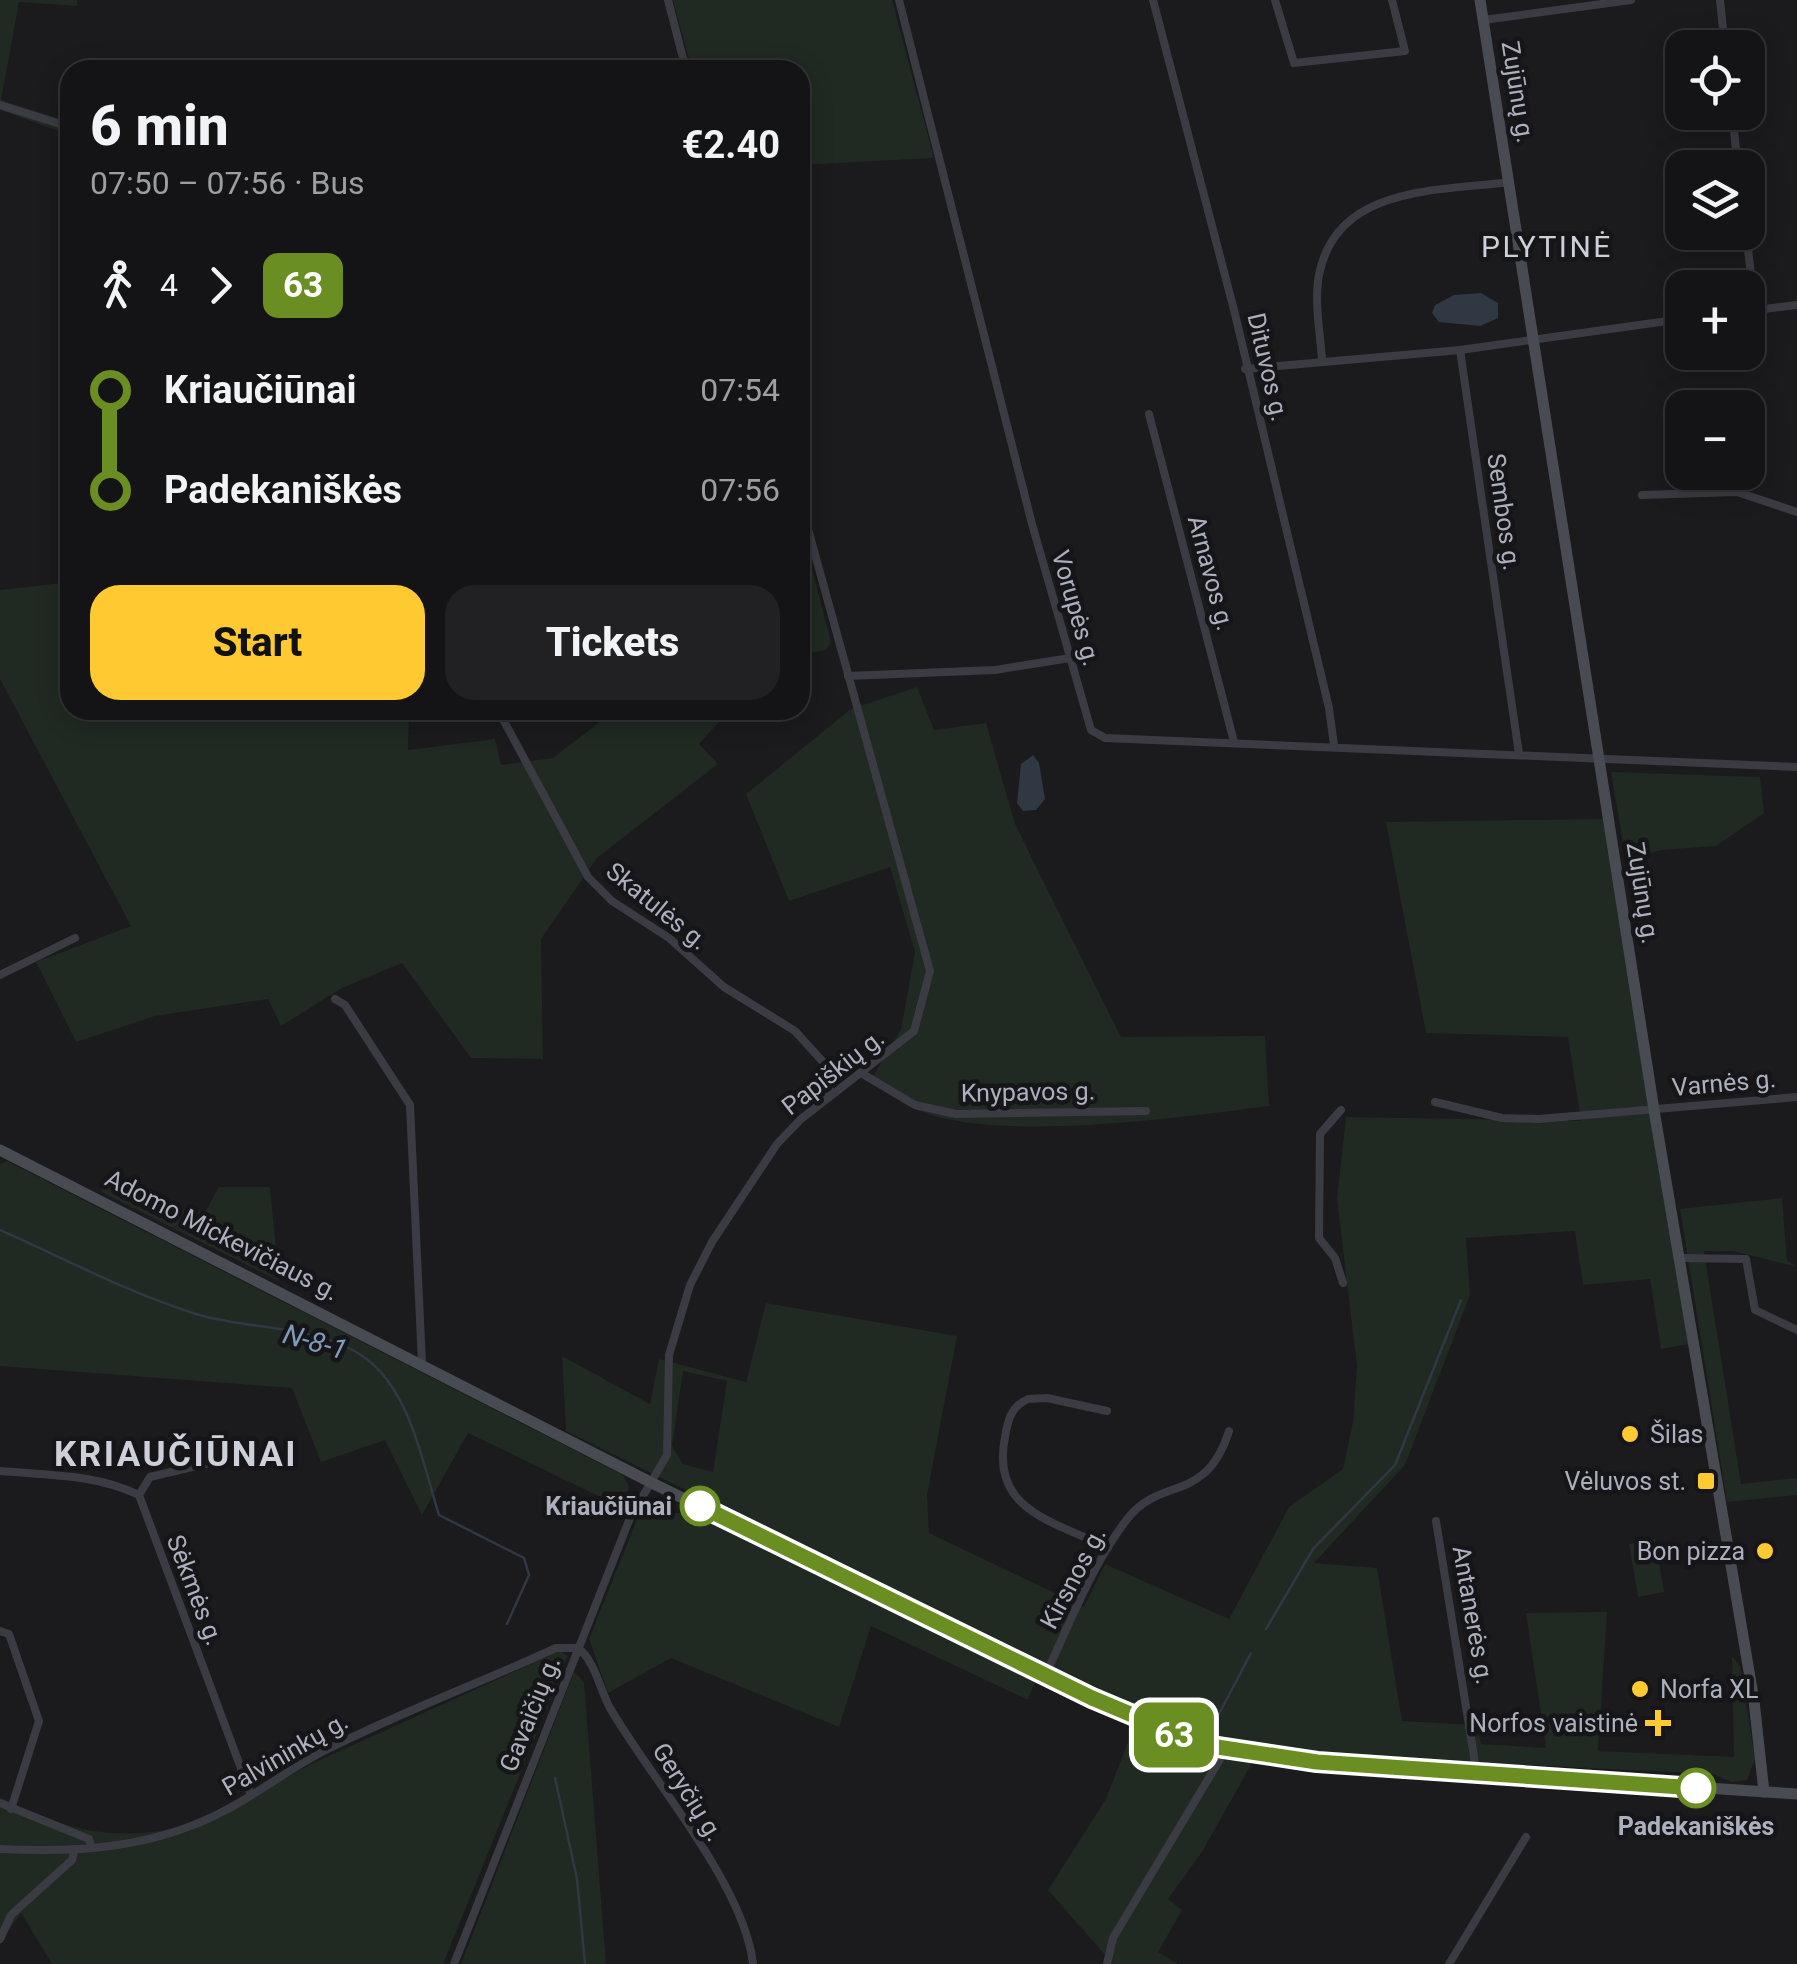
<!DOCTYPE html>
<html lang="en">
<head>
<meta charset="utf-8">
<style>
  body { margin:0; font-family:Roboto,sans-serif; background:#212123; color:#f1f3f6; height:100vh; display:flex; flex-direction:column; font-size:38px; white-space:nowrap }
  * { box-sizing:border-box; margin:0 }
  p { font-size:32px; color:#9d9ea1 }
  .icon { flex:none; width:55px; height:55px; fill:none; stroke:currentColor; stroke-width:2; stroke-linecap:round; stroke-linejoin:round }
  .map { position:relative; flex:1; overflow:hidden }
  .sheet { position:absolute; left:60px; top:60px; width:750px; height:660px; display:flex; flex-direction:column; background:#141416; border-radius:30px; box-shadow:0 5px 25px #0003,0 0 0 2px #333335 }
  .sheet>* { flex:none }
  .badge { padding:0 20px; border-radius:15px; font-size:35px; line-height:65px }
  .buttons { position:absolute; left:1665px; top:30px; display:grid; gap:20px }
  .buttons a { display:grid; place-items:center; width:100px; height:100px; border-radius:20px; background:#141416; box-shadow:0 5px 25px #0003,0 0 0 2px #333335; font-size:50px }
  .map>.badge { position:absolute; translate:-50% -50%; box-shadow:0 0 0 5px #fff }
  .legs { display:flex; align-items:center; gap:15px; height:110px; padding:0 30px; font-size:32px }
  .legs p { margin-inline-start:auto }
  .summary { display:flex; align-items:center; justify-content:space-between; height:170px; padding:0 30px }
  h1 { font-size:55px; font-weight:800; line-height:75px }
  .button { display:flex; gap:20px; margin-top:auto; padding:20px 30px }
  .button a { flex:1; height:115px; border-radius:30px; background:#ffca31; color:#111; font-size:40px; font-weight:800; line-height:115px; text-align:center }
  .button a+a { background:#212123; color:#f1f3f6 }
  ul { padding:0 30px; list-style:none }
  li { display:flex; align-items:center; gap:35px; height:100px; font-size:38px }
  li i { display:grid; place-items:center; width:15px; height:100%; margin:0 12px; background:currentColor }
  li i::after { content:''; width:25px; height:25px; margin:-12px; border:8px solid; border-radius:50%; background:#141416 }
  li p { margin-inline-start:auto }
  li:first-child i { background:linear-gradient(#0000 50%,currentColor 0) }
  li:last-child i { background:linear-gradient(currentColor 50%,#0000 0) }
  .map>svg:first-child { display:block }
  .green { fill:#202922; fill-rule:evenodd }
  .water { fill:#2f3843 }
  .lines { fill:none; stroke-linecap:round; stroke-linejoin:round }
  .stream { stroke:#2f3843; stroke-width:2.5 }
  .minor { stroke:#3b3c43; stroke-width:8 }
  .secondary { stroke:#494b53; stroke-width:11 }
  .line-1-casing { stroke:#fff; stroke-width:22 }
  .line-1 { stroke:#6b8e23; stroke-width:15 }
  .poi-dot { fill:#ffca31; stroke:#161518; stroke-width:4 }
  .stop-1-dot { fill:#fff; stroke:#6b8e23; stroke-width:5 }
  .labels { text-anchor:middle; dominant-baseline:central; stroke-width:9; stroke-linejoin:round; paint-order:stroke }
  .street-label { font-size:25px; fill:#acb0be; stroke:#161518 }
  .poi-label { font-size:25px; fill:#acb0be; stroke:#161518; text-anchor:end }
  .stop-label { font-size:25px; font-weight:bold; fill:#acb0be; stroke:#161518; text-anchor:end }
  .water-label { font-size:28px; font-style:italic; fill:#819bbb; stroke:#161518 }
  .quarter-label { font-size:30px; letter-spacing:2.5px; fill:#ced0d9; stroke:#161518 }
  .district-label { font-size:35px; font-weight:bold; letter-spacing:2.5px; fill:#ced0d9; stroke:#161518 }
</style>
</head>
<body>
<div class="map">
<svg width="1797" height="1964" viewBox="0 0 1797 1964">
  <rect width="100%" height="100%" fill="#1b1a1d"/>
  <!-- green -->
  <g class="green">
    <polygon points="0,0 77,0 78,6 19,2 1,100 70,122 70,135 0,110"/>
    <polygon points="673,0 892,0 934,158 800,165 800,70 692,70"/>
    <polygon points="800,523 831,642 826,650 800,655"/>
    <polygon points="70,582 70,710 409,710 408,750 495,739 501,765 553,758 606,717 601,710 730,710 699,744 718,764 597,858 541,939 543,1059 471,1058 402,963 342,988 281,1026 268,999 155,1016 76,1042 36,962 131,926 0,679 0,590"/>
    <path d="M917 687 934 730 986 723 1015 824 1121 1037 1265 1036 1269 1106C1184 1117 983 1146 909 1106 897 1099 885 1085 874 1075L901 1029 915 952 890 867 789 901 746 794 851 709Z"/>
    <polygon points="1611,772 1760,777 1764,813 1716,846 1661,850 1626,860"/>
    <path d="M1603 819 1689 1344 1661 1349 1650 1279 1583 1285 1575 1231 1466 1238 1470 1295 1405 1465 1314 1563 1377 1568 1402 1721 1477 1725 1481 1744 1546 1748 1526 1613 1607 1612 1598 1751 1734 1757 1732 1656 1740 1666 1755 1759 1747 1780 1731 1782 1713 1774 1322 1755 1205 1738 1063 1676 566 1431 562 1356 650 1404 659 1359 746 1382 766 1303 957 1336 927 1495 929 1533 1084 1607 1105 1564 1229 1619 1289 1507 1343 1469 1353 1422 1357 1366 1337 1199 1346 1117 1581 1121 1568 1037 1426 1033 1386 822ZM683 1371 727 1381 713 1472 683 1464 672 1446Z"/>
    <polygon points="7,1161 623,1475 629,1487 623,1508 468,1433 422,1515 385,1440 321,1462 292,1388 0,1366 0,1164"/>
    <polygon points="106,1184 188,1212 205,1212 219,1187 270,1187 279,1281 101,1192"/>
    <polygon points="1782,1198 1787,1260 1797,1267 1733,1251 1704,1251 1741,1484 1797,1478 1797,1495 1727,1502 1680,1209"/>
    <polygon points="645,1510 686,1514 732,1532 1036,1679 1028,1700 871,1626 839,1727 671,1658 608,1693 589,1639 638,1517"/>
    <polygon points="1655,1539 1664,1592 1638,1597 1629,1544"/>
    <path d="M560 1651 568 1656 443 1964H52L21 1913 0 1943V1797C67 1830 107 1842 181 1827L185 1833 311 1764Z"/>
    <polygon points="574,1672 584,1682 606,1964 461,1964"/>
    <polygon points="1134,1726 1186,1747 1252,1763 1202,1852 1168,1899 1182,1910 1158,1952 1178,1964 1113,1964 1048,1890 1106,1799"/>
  </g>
  <!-- water -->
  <g class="water">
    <polygon points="1481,293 1498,303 1498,318 1480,326 1439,322 1432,313 1435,305 1454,295"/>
    <polygon points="1033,755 1039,763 1045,799 1036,810 1023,811 1017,803 1021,764"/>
  </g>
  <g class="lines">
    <!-- stream -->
    <g class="stream">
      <path d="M0 1230C65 1259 129 1293 196 1314 254 1332 332 1323 377 1368 413 1405 424 1468 439 1515L524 1558 529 1575 507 1624"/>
      <polyline points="1266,1629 1313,1549 1395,1465 1461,1300"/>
      <polyline points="1208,1735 1251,1653"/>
      <polyline points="555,1778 577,1879 585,1964"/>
    </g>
    <!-- minor -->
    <g class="minor">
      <polyline points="668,0 686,70"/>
      <polyline points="899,0 1032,524 1091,730 1105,738 1797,767"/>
      <polyline points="1153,0 1234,310 1329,708 1334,745"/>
      <polyline points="1275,0 1294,63 1405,51 1392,0"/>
      <polyline points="1720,0 1725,48"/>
      <polyline points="1484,20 1631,0"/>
      <polyline points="0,105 70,127"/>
      <polyline points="1732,112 1738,168"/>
      <polyline points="1746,232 1755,310"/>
      <polyline points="1748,311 1797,305"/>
      <polyline points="1460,350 1519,754"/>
      <path d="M1322 359C1320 332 1314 301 1319 275 1336 185 1440 191 1510 182"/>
      <polyline points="1245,369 1460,350 1682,319"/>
      <polyline points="1149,414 1234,742"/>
      <polyline points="1642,495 1737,492 1797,512"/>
      <polyline points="848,676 995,670 1070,658"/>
      <polyline points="498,710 588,877 612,901 669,938 724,987 795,1031 824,1063 830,1079 829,1094"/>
      <polyline points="0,975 75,938"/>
      <polyline points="335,999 345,1005 410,1105 422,1363"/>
      <polyline points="861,1073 915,1105 956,1114 1146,1111"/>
      <polyline points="1435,1102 1502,1118 1539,1119 1797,1097"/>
      <polyline points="1341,1110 1320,1134 1319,1238 1335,1258 1343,1283"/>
      <polyline points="1679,1258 1746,1259 1755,1310 1797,1330"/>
      <path d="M1107 1411 1047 1398 1028 1399C1011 1407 1008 1419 1005 1437 990 1511 1054 1521 1108 1548"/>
      <polyline points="230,1458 150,1477 139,1495 251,1795"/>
      <path d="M0 1471C46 1475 96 1474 139 1495"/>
      <polyline points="1436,1521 1477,1775"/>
      <polyline points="0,1631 9,1634 39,1721 11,1809"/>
      <path d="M578 1648C595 1661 600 1690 610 1708 651 1779 744 1884 753 1964"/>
      <path d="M1045 1676C1070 1623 1092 1564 1128 1518 1161 1476 1206 1504 1229 1431"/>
      <polyline points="0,1803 89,1839 92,1848"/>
      <path d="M0 1849C77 1853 153 1848 222 1812 258 1794 290 1768 326 1750 401 1712 480 1683 556 1648H578"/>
      <polyline points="0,1939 11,1915 72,1860 75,1849"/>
      <polyline points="454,1964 630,1518 667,1455 669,1355 690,1285 712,1242 777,1144 801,1119 914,1031 930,971 800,500"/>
      <polyline points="1107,1964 1113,1938 1225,1751"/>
      <polyline points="1449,1964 1526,1837"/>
    </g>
    <!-- secondary -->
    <g class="secondary">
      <polyline points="1480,0 1654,1110 1754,1701 1764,1792"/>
      <polyline points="0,1150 654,1484 1092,1698 1185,1739 1225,1751 1317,1762 1797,1794"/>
    </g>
  </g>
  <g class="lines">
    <!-- line-1 casing -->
    <g class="line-1-casing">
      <polyline id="line-1" points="700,1506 1092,1698 1204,1745 1317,1762 1696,1788"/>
    </g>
    <!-- line-1 -->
    <use href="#line-1" class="line-1"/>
  </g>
  <!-- markers -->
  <g class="poi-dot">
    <circle cx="1630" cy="1434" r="10"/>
    <rect x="1696" y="1471" width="20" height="20" rx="5"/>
    <circle cx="1765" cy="1551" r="10"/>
    <circle cx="1640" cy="1689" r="10"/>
    <path d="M1653 1708h10v10h10v10h-10v10h-10v-10h-10v-10h10z"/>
  </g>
  <g class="stop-1-dot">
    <circle cx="700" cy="1506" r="18"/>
    <circle cx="1696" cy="1788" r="18"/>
  </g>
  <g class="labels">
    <!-- street labels -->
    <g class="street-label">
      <text transform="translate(1518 92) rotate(81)">Zujūnų g.</text>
      <text transform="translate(1268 367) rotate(77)">Dituvos g.</text>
      <text transform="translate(1504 512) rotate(82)">Sembos g.</text>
      <text transform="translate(1211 573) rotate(75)">Arnavos g.</text>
      <text transform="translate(1076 608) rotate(74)">Vorupės g.</text>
      <text transform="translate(1643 893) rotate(81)">Zujūnų g.</text>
      <text transform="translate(657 906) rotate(39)">Skatulės g.</text>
      <text transform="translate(833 1072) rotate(-38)">Papiškių g.</text>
      <text transform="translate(1724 1083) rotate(-5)">Varnės g.</text>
      <text transform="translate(1028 1092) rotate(-1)">Knypavos g.</text>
      <text transform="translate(222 1235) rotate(27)">Adomo Mickevičiaus g.</text>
      <text transform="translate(1073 1578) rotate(-62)">Kirsnos g.</text>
      <text transform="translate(195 1590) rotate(69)">Sėkmės g.</text>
      <text transform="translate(1473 1615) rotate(80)">Antanerės g.</text>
      <text transform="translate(530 1714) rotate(-68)">Gavaičių g.</text>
      <text transform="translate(285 1754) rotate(-30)">Palvininkų g.</text>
      <text transform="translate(688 1792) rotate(58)">Geryčių g.</text>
    </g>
    <!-- poi labels -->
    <g class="poi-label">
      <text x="1650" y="1434" text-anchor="start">Šilas</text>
      <text x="1686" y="1481">Vėluvos st.</text>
      <text x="1745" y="1551">Bon pizza</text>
      <text x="1660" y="1689" text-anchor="start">Norfa XL</text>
      <text x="1638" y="1723">Norfos vaistinė</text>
    </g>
    <!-- stop labels -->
    <g class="stop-label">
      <text x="672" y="1506">Kriaučiūnai</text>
      <text x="1696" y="1826" text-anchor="middle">Padekaniškės</text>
    </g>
    <!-- water labels -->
    <g class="water-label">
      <text transform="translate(315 1342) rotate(16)">N-8-1</text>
    </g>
    <!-- quarter labels -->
    <g class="quarter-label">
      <text x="1547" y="246">PLYTINĖ</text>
    </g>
    <!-- district labels -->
    <g class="district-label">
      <text x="176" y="1454">KRIAUČIŪNAI</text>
    </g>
  </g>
</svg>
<div class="buttons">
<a><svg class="icon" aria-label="locate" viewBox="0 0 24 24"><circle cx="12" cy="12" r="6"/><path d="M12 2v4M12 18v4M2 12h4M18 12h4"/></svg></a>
<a><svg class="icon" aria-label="layers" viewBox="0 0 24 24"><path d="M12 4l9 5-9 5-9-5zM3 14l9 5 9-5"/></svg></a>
<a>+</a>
<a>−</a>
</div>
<b class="badge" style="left:1174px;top:1735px;background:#6b8e23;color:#fff">63</b>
<section class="sheet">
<div class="summary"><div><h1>6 min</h1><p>07:50 – 07:56 · Bus</p></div><b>€2.40</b></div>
<div class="legs"><svg class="icon" aria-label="walk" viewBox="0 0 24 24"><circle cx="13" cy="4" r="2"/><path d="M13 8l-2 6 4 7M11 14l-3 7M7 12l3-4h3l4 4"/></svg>4<svg class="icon" aria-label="forward" viewBox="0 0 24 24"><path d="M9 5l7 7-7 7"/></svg><b class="badge" style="background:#6b8e23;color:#fff">63</b></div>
<ul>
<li><i style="color:#6b8e23"></i><b>Kriaučiūnai</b><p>07:54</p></li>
<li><i style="color:#6b8e23"></i><b>Padekaniškės</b><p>07:56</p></li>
</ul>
<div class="button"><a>Start</a><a>Tickets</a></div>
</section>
</div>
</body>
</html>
